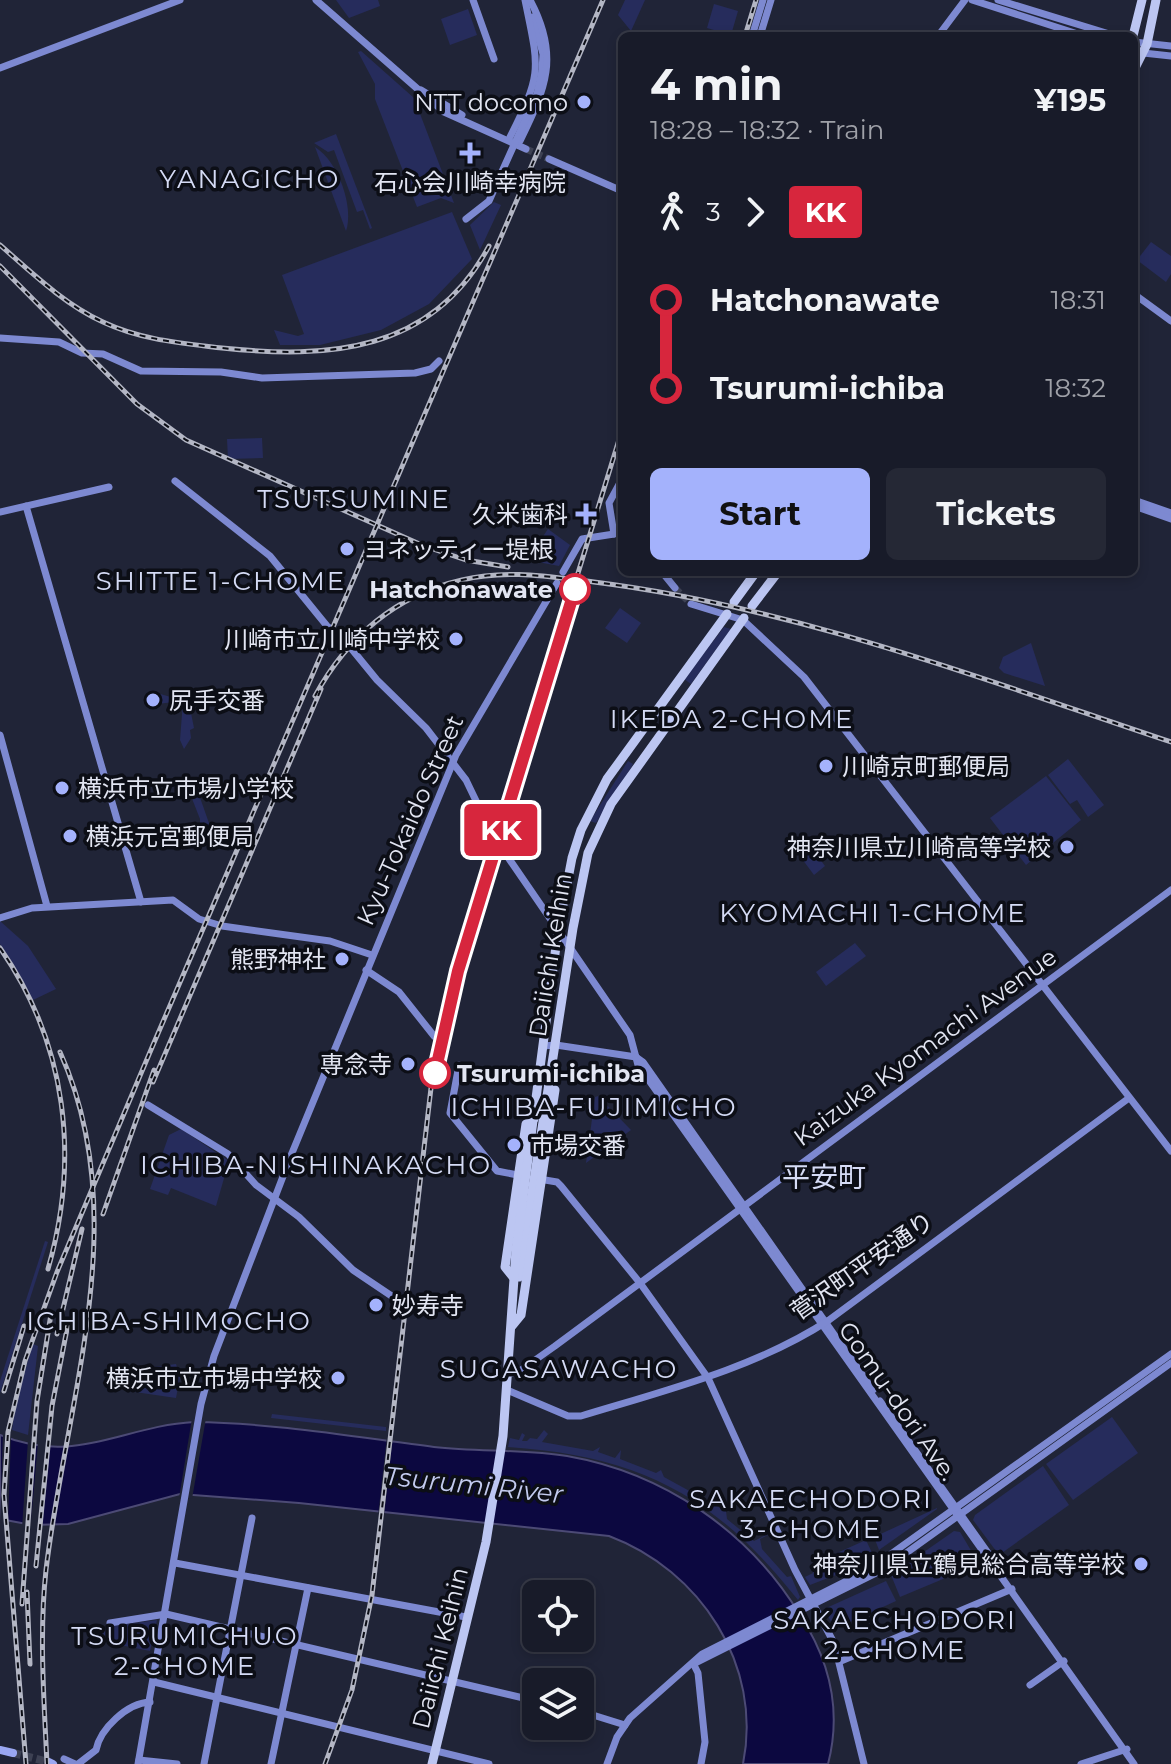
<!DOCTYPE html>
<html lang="en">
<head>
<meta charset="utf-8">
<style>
  body { margin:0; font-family:Montserrat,"Noto Sans JP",sans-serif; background:#252835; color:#f1f3f6; height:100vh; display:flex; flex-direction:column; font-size:30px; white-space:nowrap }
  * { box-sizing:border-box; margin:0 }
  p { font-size:26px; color:#9fa1a8 }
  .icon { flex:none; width:44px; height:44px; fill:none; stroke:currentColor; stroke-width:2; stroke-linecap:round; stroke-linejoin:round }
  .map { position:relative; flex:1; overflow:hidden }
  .side { position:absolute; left:618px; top:32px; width:520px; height:544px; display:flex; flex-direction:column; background:#181b29; border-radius:12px; box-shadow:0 4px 12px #0003,0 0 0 2px #363946 }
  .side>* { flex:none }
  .badge { padding:0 16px; border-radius:6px; font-size:28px; line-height:52px }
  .fabs { position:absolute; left:522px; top:1580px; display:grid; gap:16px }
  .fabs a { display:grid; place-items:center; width:72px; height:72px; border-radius:12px; background:#181b29; box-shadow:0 4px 12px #0003,0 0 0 2px #363946; font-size:40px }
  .map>.badge { position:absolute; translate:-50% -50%; box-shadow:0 0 0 4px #fff }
  .legs { display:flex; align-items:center; gap:12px; height:88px; padding:0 32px; font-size:26px }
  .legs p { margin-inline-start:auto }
  .summary { display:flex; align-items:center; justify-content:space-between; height:136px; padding:0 32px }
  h1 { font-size:44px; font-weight:700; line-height:60px }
  .action { display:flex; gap:16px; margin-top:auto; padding:16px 32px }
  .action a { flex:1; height:92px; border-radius:12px; background:#a4b2fc; color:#111; font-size:32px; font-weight:700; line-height:92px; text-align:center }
  .action a+a { background:#252835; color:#f1f3f6 }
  ul { padding:0 32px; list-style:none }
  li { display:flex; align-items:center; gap:28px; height:88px; font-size:30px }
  li i { display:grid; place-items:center; width:12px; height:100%; margin:0 10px; background:currentColor }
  li i::after { content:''; width:20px; height:20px; margin:-10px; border:6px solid; border-radius:50%; background:#181b29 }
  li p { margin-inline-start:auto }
  li:first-child i { background:linear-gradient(#0000 50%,currentColor 0) }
  li:last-child i { background:linear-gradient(currentColor 50%,#0000 0) }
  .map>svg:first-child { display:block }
  .green { fill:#262c5c }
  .water { fill:#0c0840; stroke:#4c4a75; stroke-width:2 }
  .pier { fill:#202437 }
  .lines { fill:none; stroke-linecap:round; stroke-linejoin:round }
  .secondary-tunnel { stroke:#3d4153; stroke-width:7; stroke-dasharray:7 3.5; stroke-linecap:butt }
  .primary-tunnel { stroke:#3d4153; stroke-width:8; stroke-dasharray:8 4; stroke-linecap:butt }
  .secondary { stroke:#7d89d1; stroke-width:7 }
  .primary { stroke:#9aa7f2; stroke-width:8 }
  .highway { stroke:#bcc6f2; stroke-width:9 }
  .rail-casing { stroke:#b3b6c4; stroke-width:5 }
  .rail { stroke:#0c0e16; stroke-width:2; stroke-dasharray:6; stroke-linecap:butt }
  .secondary-bridge { stroke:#7d89d1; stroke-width:7 }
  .line-1-casing { stroke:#fff; stroke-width:18 }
  .line-1 { stroke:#d7263d; stroke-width:12 }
  .poi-dot { fill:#a4b2fc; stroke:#0c0e16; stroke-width:3 }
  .stop-1-dot { fill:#fff; stroke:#d7263d; stroke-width:4 }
  .labels { text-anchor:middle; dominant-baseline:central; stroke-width:7; stroke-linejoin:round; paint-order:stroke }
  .poi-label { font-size:24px; fill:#e2e5f2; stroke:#0c0e16; text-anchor:end }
  .stop-label { font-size:24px; font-weight:bold; fill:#e2e5f2; stroke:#0c0e16; text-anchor:end }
  .street-label { font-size:24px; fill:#e2e5f2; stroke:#0c0e16 }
  .neighbourhood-label { font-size:26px; letter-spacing:2px; fill:#d5dbf5; stroke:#0c0e16 }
  .water-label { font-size:26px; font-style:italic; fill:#c3cbef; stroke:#0c0e16 }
  .quarter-label { font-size:28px; fill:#d5dbf5; stroke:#0c0e16 }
</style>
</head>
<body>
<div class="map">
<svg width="1171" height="1764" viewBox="0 0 1171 1764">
  <rect width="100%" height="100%" fill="#202437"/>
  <!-- green -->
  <g class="green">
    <polygon points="336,0 378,0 380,6 349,18"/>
    <polygon points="625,0 645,0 631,31 618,15"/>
    <polygon points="714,4 738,11 731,35 707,28"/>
    <polygon points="468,9 477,35 450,45 441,19"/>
    <polygon points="361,51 414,98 454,203 441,198 417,207 375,99 375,84 358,52"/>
    <polygon points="336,134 372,228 370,229 363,210 357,212 334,150 328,152 314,143"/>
    <path d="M315 147C339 162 354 208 346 231Z"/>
    <polygon points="494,202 501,205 480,250 470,225"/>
    <polygon points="452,212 472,259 429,304 381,330 320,345 280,345 274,330 298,336 304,334 282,275"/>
    <polygon points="1151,242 1171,256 1171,274 1166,282 1137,260"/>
    <polygon points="262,438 263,458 228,459 227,439"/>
    <polygon points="548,529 570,545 559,566 527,560"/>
    <polygon points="620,608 641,623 627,643 605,628"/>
    <polygon points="724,627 731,629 691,684 684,679"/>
    <polygon points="1031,643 1045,686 1004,673 999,668 1003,657"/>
    <polygon points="157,693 174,698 187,693 194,728 190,730 191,738 184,749 180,740 183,701 157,704"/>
    <polygon points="1068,759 1104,805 1088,817 1077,800 1070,804 1048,775"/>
    <polygon points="628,761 633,764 631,768 596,823 590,821"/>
    <polygon points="1046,776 1081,820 1026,865 990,818"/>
    <polygon points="197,789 210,826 205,843 200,839 200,819 189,791"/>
    <polygon points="802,835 825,866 814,875 791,844"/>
    <polygon points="0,921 28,946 56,989 33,1000 0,944"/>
    <polygon points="855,943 866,956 826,986 816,972"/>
    <polygon points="598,1096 631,1130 586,1163 595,1097"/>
    <polygon points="181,1129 229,1161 216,1206 171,1188 168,1195 150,1189 169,1135"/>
    <polygon points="45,1241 48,1242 0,1393 0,1381"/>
    <polygon points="33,1344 38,1346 28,1435 12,1430 17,1397"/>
    <polygon points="176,1364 180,1377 176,1398 128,1391 132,1370"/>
    <polygon points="272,1414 386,1427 386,1431 271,1418"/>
    <polygon points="1112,1417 1138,1453 1073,1500 1046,1464"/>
    <path d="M544 1430 548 1434 542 1442 593 1451 600 1447 598 1452 615 1458 621 1450 620 1459 656 1473 661 1470 664 1477 726 1511 727 1519 754 1541 766 1535V1531L772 1533 760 1539 762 1549 787 1577 791 1576 800 1597 798 1600C716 1496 640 1456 508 1447L510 1438 519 1440 522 1433 525 1435 522 1441H527L530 1438 537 1439Z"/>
    <polygon points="1043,1466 1069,1505 999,1555 973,1520 975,1515"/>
    <polygon points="937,1508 937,1509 879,1550 874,1537"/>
    <polygon points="954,1531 960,1532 979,1564 900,1597 891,1575"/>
    <polygon points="866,1540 873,1555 859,1566 810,1585 805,1577 813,1573 810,1565"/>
    <polygon points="886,1581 896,1601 835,1629 824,1609"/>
    <polygon points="157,1620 150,1651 90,1639 91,1629"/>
  </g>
  <!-- water -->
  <path class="water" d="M194 1422C274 1423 355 1437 434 1447 478 1452 524 1449 567 1456 664 1473 749 1531 800 1615 830 1661 842 1710 828 1764H743C763 1665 700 1570 609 1536L299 1503 180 1494 68 1524 32 1525 0 1519V1435C76 1466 122 1426 194 1422Z"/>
  <!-- pier -->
  <g class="pier">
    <polygon points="192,1418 206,1418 192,1499 179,1498"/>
    <polygon points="3,1432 11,1435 8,1525 0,1522"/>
    <polygon points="387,1436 393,1436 384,1516 378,1516"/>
    <polygon points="28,1440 36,1441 31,1522 38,1442 50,1442 42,1530 22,1528"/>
  </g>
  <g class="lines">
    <!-- secondary-tunnel -->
    <g class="secondary-tunnel">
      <polyline points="526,149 549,159"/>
      <polyline points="675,588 691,604"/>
    </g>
    <!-- primary-tunnel -->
    <polyline class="primary-tunnel" points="13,1753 49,1762"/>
    <!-- secondary -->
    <g class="secondary">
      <polyline points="316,0 444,112 526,149"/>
      <polyline points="473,0 494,59"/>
      <polyline points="972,0 1084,36"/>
      <polyline points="998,0 1116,36"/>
      <polyline points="533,17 543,54 542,71"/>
      <polyline points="752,36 763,0"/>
      <polyline points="760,36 771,0"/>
      <polyline points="938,36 965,0"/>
      <polyline points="1134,42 1171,46"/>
      <polyline points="1134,52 1171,56"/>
      <polyline points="0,68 180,0"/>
      <polyline points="421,90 462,115"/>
      <path d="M510 137C543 72 539 69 525 0"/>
      <path d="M520 141C546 88 560 56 530 0"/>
      <polyline points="549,159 622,191"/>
      <polyline points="466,219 489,201 500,176"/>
      <polyline points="1134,294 1171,321"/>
      <polyline points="0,338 59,342 82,353 103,354 141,371 221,372 262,378 415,373 431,369 439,361"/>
      <polyline points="175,481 270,556 327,626 341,636 377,680 426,728 466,780 492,834 630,1035 638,1065 1134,1764"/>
      <polyline points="1134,500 1171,513"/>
      <polyline points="26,506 141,902"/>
      <polyline points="1134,506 1171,519"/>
      <polyline points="0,512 109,487"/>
      <polyline points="614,534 609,503 622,479"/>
      <polyline points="563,572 582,539 614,534"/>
      <polyline points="662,572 675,588"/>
      <polyline points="691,604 743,620 804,677 1171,1151"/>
      <polyline points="0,735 47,906"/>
      <polyline points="0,918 32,908 173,900 199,919 222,926 330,941 372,955"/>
      <polyline points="366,970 399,992 434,1036"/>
      <polyline points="543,1046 556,1045 636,1057"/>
      <polyline points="636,1057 643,1062 873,1390"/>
      <polyline points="459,1065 450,1113 497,1171 523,1176"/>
      <polyline points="148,1105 228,1154 256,1185 299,1217 353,1270 402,1303 416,1307"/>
      <polyline points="539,1179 557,1182 561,1186 640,1283 708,1378 795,1570 834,1643 864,1764"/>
      <polyline points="507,1375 521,1370 555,1346 1171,890"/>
      <path d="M507 1390 568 1416H581C663 1391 756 1368 829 1320L1129 1098"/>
      <polyline points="880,1401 998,1567"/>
      <polyline points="175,1563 466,1617"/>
      <polyline points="110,1623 166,1614 536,1701"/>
      <polyline points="841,1661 1012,1589"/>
      <polyline points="693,1663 698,1673 705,1742 701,1764"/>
      <polyline points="695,1663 884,1569 1171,1363"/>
      <polyline points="154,1682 489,1764"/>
      <polyline points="1030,1685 1064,1661"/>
      <polyline points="580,1711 625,1725"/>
      <polyline points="64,1759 75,1764"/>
      <polyline points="139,1760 177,1764"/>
      <path d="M78 1764 96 1750C100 1729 127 1703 150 1702"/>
      <polyline points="138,1764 201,1404 214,1356 292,1153 456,755 557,583"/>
      <polyline points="204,1764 252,1518"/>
      <polyline points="271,1764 308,1588"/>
      <polyline points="607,1764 617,1737 630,1718 702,1654 870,1569 1171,1354"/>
      <polyline points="1081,1764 1127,1749"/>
    </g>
    <!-- primary -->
    <g class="primary">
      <polyline points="0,1750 13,1753"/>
      <polyline points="49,1762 53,1764"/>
    </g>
    <!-- highway -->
    <g class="highway">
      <polyline points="1133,36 1142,0"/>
      <polyline points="1134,70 1147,44 1156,0"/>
      <polyline points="734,602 756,572"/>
      <polyline points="752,606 778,572"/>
      <polyline points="513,1277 505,1267 526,1124 534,1119"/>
      <polyline points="519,1277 573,928 588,853 611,804 744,618"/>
      <polyline points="512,1326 521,1315 555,1090"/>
      <polyline points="432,1764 486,1542 503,1436 516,1250 558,931 572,858 581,830 607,779 727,614"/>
    </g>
    <!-- rail casing -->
    <g class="rail-casing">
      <g id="rail">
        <polyline points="745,36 756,0"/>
        <path d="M0 245C32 273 64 304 103 322 141 340 181 343 222 348 328 359 432 353 489 246"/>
        <polyline points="0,266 137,404 186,440 424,546 466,560 508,567"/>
        <path d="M315 696C347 637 396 595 462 580 506 569 550 577 594 582 793 607 982 679 1171 742"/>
        <path d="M0 948C67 1044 80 1158 48 1269"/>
        <polyline points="433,1073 456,970 622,430"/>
        <polyline points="153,1082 321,689"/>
        <polyline points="103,1214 154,1070"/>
        <polyline points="57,1334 82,1229"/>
        <polyline points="4,1391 24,1326"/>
        <polyline points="36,1566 52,1406 68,1324"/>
        <polyline points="27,1592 30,1664"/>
        <polyline points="22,1604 37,1401 51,1314"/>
        <polyline points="26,1764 4,1495 8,1432 25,1361 57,1272 153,1045 603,0"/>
        <path d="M47 1764C44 1700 39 1634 46 1570 66 1400 135 1218 60 1052"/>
        <polyline points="325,1764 352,1690 372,1595 431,1088"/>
      </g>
    </g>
    <!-- rail -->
    <use href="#rail" class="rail"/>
    <!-- secondary-bridge -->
    <polyline class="secondary-bridge" points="500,176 537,94 542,71"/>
  </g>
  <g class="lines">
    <!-- line-1 casing -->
    <g class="line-1-casing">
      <polyline id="line-1" points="435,1073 458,971 575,589"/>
    </g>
    <!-- line-1 -->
    <use href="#line-1" class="line-1"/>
  </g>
  <!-- markers -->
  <g class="poi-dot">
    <circle cx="584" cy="102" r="8"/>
    <path d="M466 141h8v8h8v8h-8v8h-8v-8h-8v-8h8z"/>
    <path d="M582 502h8v8h8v8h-8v8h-8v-8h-8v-8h8z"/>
    <circle cx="347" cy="549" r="8"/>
    <circle cx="456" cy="639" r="8"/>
    <circle cx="153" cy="700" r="8"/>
    <circle cx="826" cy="766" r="8"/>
    <circle cx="62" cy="788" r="8"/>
    <circle cx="70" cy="836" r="8"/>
    <circle cx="1067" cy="847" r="8"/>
    <circle cx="342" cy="959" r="8"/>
    <circle cx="408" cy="1064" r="8"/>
    <circle cx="514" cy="1145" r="8"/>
    <circle cx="376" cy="1305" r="8"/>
    <circle cx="338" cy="1378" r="8"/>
    <circle cx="1141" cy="1564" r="8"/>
  </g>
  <g class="stop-1-dot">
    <circle cx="575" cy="589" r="14"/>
    <circle cx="435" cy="1073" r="14"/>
  </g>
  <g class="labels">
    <!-- poi labels -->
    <g class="poi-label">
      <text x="568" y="102">NTT docomo</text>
      <text x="470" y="182" text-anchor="middle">石心会川崎幸病院</text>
      <text x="568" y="514">久米歯科</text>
      <text x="363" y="549" text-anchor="start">ヨネッティー堤根</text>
      <text x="440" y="639">川崎市立川崎中学校</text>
      <text x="169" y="700" text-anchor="start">尻手交番</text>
      <text x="842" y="766" text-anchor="start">川崎京町郵便局</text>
      <text x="78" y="788" text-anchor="start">横浜市立市場小学校</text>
      <text x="86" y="836" text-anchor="start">横浜元宮郵便局</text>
      <text x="1051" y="847">神奈川県立川崎高等学校</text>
      <text x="326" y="959">熊野神社</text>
      <text x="392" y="1064">専念寺</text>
      <text x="530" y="1145" text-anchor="start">市場交番</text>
      <text x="392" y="1305" text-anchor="start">妙寿寺</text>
      <text x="322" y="1378">横浜市立市場中学校</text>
      <text x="1125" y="1564">神奈川県立鶴見総合高等学校</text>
    </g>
    <!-- stop labels -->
    <g class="stop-label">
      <text x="553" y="589">Hatchonawate</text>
      <text x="457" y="1073" text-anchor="start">Tsurumi-ichiba</text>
    </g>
    <!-- street labels -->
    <g class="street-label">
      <text transform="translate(410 820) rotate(-66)">Kyu-Tokaido Street</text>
      <text transform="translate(550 955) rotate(-81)">Daiichi Keihin</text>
      <text transform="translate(925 1047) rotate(-36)">Kaizuka Kyomachi Avenue</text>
      <text transform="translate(862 1266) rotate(-35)">菅沢町平安通り</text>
      <text transform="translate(898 1401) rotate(55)">Gomu-dori Ave.</text>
      <text transform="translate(440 1648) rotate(-76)">Daiichi Keihin</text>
    </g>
    <!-- neighbourhood labels -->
    <g class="neighbourhood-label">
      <text x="250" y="179">YANAGICHO</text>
      <text x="354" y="499">TSUTSUMINE</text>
      <text x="221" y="581">SHITTE 1-CHOME</text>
      <text x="732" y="719">IKEDA 2-CHOME</text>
      <text x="873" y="913">KYOMACHI 1-CHOME</text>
      <text x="594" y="1107">ICHIBA-FUJIMICHO</text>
      <text x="316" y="1165">ICHIBA-NISHINAKACHO</text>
      <text x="169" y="1321">ICHIBA-SHIMOCHO</text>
      <text x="559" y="1369">SUGASAWACHO</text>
      <text x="811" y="1499">SAKAECHODORI<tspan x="811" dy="30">3-CHOME</tspan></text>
      <text x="895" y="1620">SAKAECHODORI<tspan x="895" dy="30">2-CHOME</tspan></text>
      <text x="185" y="1636">TSURUMICHUO<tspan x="185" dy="30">2-CHOME</tspan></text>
    </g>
    <!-- water labels -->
    <g class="water-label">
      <text transform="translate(474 1485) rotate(6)">Tsurumi River</text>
    </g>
    <!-- quarter labels -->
    <g class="quarter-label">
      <text x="824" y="1177">平安町</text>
    </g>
  </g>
</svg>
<div class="fabs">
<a><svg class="icon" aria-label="locate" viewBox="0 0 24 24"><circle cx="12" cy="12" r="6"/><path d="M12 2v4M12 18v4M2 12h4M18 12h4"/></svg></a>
<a><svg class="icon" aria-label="layers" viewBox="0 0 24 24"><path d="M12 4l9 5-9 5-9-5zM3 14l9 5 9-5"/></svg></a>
</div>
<b class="badge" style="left:501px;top:830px;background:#d7263d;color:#fff">KK</b>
<section class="side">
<div class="summary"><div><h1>4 min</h1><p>18:28 – 18:32 · Train</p></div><b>¥195</b></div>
<div class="legs"><svg class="icon" aria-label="walk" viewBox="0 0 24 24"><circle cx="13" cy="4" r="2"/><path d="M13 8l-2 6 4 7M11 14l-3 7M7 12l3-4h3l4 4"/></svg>3<svg class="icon" aria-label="forward" viewBox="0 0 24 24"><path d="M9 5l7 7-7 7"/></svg><b class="badge" style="background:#d7263d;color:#fff">KK</b></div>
<ul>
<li><i style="color:#d7263d"></i><b>Hatchonawate</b><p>18:31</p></li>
<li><i style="color:#d7263d"></i><b>Tsurumi-ichiba</b><p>18:32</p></li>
</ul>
<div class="action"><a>Start</a><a>Tickets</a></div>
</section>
</div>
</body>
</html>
